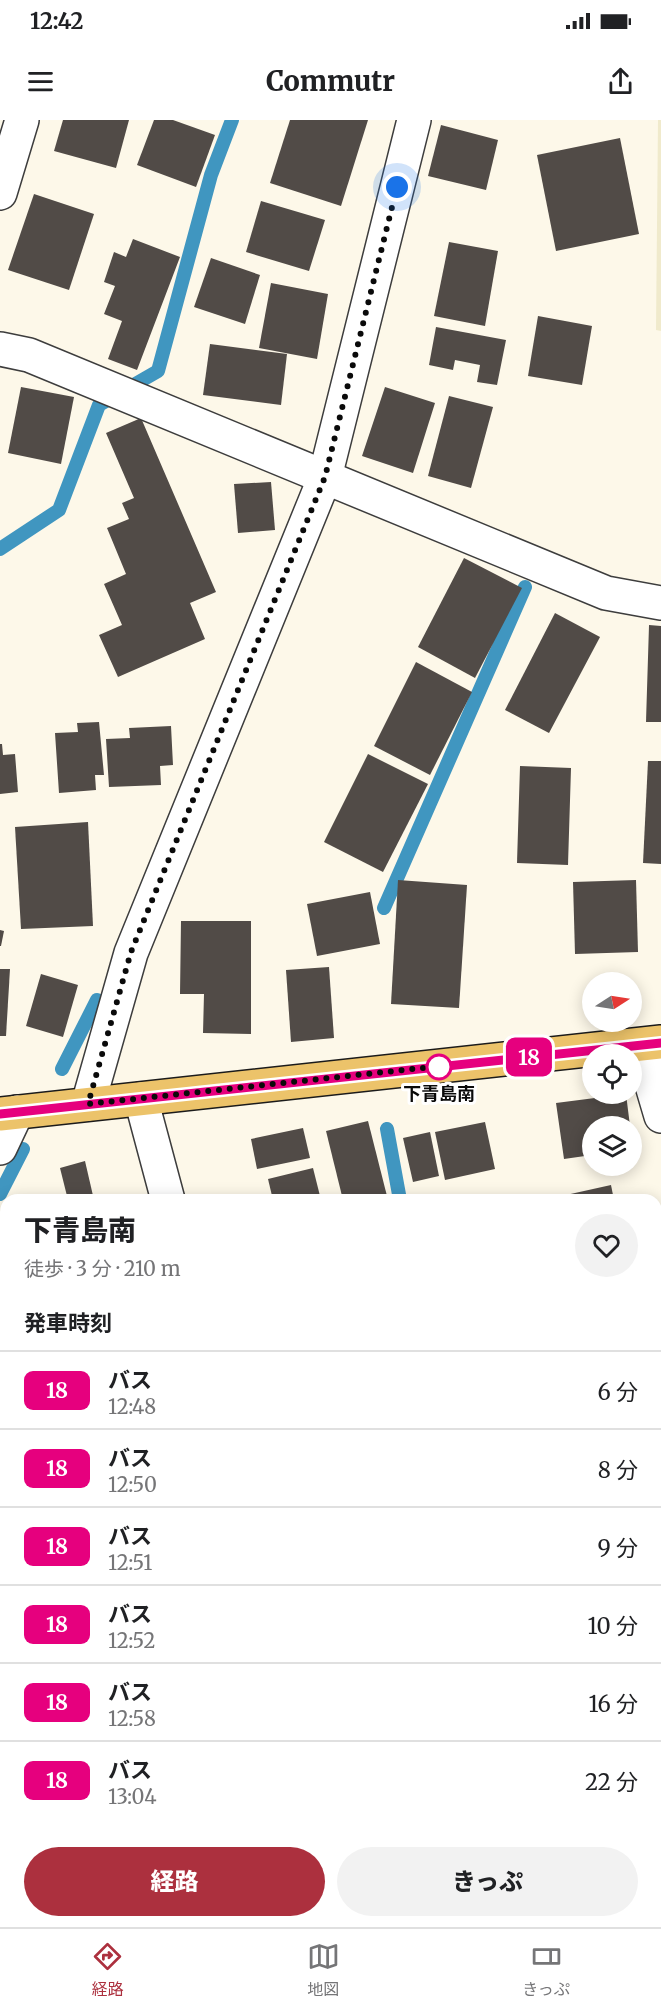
<!DOCTYPE html>
<html lang="ja">
<head>
<meta charset="utf-8">
<style>
  body { margin:0; font-family:Merriweather,"Noto Sans JP",serif; background:#f2f2f2; color:#202124; height:100vh; display:flex; flex-direction:column; font-size:22px; white-space:nowrap }
  * { box-sizing:border-box; margin:0 }
  p { font-size:20px; color:#757577 }
  .icon { flex:none; width:33px; height:33px; fill:none; stroke:currentColor; stroke-width:2; stroke-linecap:round; stroke-linejoin:round }
  .map { position:relative; flex:1; overflow:hidden }
  .drawer { position:absolute; left:0px; top:1074px; width:662px; height:734px; display:flex; flex-direction:column; background:#fff; border-radius:18px 18px 0 0; box-shadow:0 3px 15px #0003 }
  .drawer>* { flex:none }
  .badge { padding:0 12px; border-radius:9px; font-size:21px; line-height:39px }
  .needle { width:39px; rotate:78deg }
  .tools { position:absolute; left:582px; top:852px; display:grid; gap:12px }
  .tools a { display:grid; place-items:center; width:60px; height:60px; border-radius:50%; background:#fff; box-shadow:0 3px 15px #0003; font-size:30px }
  .you { position:absolute; width:30px; height:30px; margin:-15px; border:4px solid #fff; border-radius:50%; background:#1a73e8; box-shadow:0 0 0 9px #1a73e833 }
  .map>.badge { position:absolute; translate:-50% -50%; box-shadow:0 0 0 3px #fff }
  h2 { padding:0 24px; font-size:22px; line-height:54px }
  .round { display:grid; place-items:center; flex:none; width:63px; height:63px; border-radius:32px; background:#f2f2f2 }
  .headline { display:flex; align-items:center; justify-content:space-between; height:102px; padding:0 24px }
  h1 { font-size:28px; font-weight:800; line-height:45px }
  .button { display:flex; gap:12px; margin-top:auto; padding:12px 24px }
  .button a { flex:1; height:69px; border-radius:36px; background:#ac303e; color:#fff; font-size:24px; font-weight:800; line-height:69px; text-align:center }
  .button a+a { background:#f2f2f2; color:#202124 }
  ul { padding:0; list-style:none }
  li { display:flex; align-items:center; gap:18px; height:78px; padding:0 24px; border-top:2px solid #e0e0e0 }
  li div { flex:1 }
  li b { display:block; font-size:22px }
  li em { font-style:normal }
  li .badge { min-width:66px; font-weight:700; text-align:center }
  .status { display:flex; justify-content:space-between; align-items:center; height:42px; padding:0 30px; background:#fff; direction:ltr }
  .status svg { height:16px; fill:currentColor }
  header { display:flex; justify-content:space-between; align-items:center; height:78px; padding:0 24px; background:#fff; font-size:27px; font-weight:800 }
  .menu { display:flex; justify-content:space-around; align-items:center; height:84px; border-top:2px solid #e0e0e0; background:#fff; font-size:16px; color:#757577 }
  .menu a { display:grid; justify-items:center; gap:3px }
  .menu .selected { color:#ac303e }
  .map>svg:first-child { display:block }
  .farmland { fill:#f0eacc }
  .lines { fill:none; stroke-linecap:round; stroke-linejoin:round }
  .stream { stroke:#4096c0; stroke-width:14 }
  .building { fill:#514b47 }
  .minor-casing { stroke:#3d3d3d; stroke-width:36 }
  .major-casing { stroke:#1b1b1b; stroke-width:36 }
  .minor { stroke:#fff; stroke-width:33 }
  .major { stroke:#ecc36a; stroke-width:33 }
  .line-casing { stroke:#fff; stroke-width:14 }
  .line { stroke:#e6007e; stroke-width:9 }
  .walk { stroke:#0a0a0a; stroke-width:6; stroke-dasharray:0 10.8 }
  .stop-dot { fill:#fff; stroke:#e6007e; stroke-width:3 }
  .labels { text-anchor:middle; dominant-baseline:central; stroke-width:6; stroke-linejoin:round; paint-order:stroke }
  .stop-label { font-size:18px; font-weight:bold; fill:#0a0a0a; stroke:#fff }
</style>
</head>
<body>
<div class="status"><b>12:42</b><svg viewBox="0 0 49 12"><path d="M0 12V9h3v3zM5 12V6h3v6zM10 12V3h3v9zM15 12V0h3v12zM26 1h20v11H26zM47 4h2v5h-2z"/></svg></div>
<header><svg class="icon" aria-label="menu" viewBox="0 0 24 24"><path d="M4 6h16M4 12h16M4 18h16"/></svg>Commutr<svg class="icon" aria-label="share" viewBox="0 0 24 24"><path d="M12 15V3M7 8l5-5 5 5M5 13v7h14v-7"/></svg></header>
<div class="map">
<svg width="661" height="1807" viewBox="0 0 661 1807">
  <rect width="100%" height="100%" fill="#fdf8e9"/>
  <!-- farmland -->
  <g class="farmland">
    <polygon points="658,0 661,0 661,211 656,210"/>
    <polygon points="0,1633 6,1634 6,1720 0,1738"/>
  </g>
  <g class="lines">
    <!-- stream -->
    <g class="stream">
      <polyline points="0,429 59,390 99,285 158,251 211,55 232,0"/>
      <polyline points="384,788 525,467"/>
      <polyline points="62,949 97,880"/>
      <polyline points="387,1009 400,1080"/>
      <polyline points="0,1074 23,1029"/>
      <polyline points="656,1770 661,1774"/>
    </g>
  </g>
  <!-- building -->
  <g class="building">
    <polygon points="63,0 129,0 116,48 54,31"/>
    <polygon points="154,0 173,0 215,15 196,67 137,45"/>
    <polygon points="290,0 368,0 341,86 270,63"/>
    <polygon points="441,5 498,20 486,70 428,56"/>
    <polygon points="620,18 639,114 556,131 537,35"/>
    <polygon points="34,74 94,94 69,170 8,150"/>
    <polygon points="261,81 325,100 309,151 246,132"/>
    <polygon points="133,119 180,137 137,250 108,239 122,201 104,194 115,166 104,162 114,132 126,137"/>
    <polygon points="449,122 498,131 485,206 434,196"/>
    <polygon points="211,138 260,155 245,204 194,187"/>
    <polygon points="271,163 328,174 317,239 259,228"/>
    <polygon points="538,196 592,206 582,265 528,256"/>
    <polygon points="436,207 506,220 497,265 477,262 480,245 455,240 453,250 429,245"/>
    <polygon points="210,224 287,234 281,285 203,275"/>
    <polygon points="21,267 74,277 61,344 8,333"/>
    <polygon points="385,267 435,283 413,353 362,336"/>
    <polygon points="449,276 493,287 471,368 428,356"/>
    <polygon points="141,298 216,472 190,483 205,519 118,557 99,515 122,505 104,464 126,454 107,408 129,399 122,383 134,378 106,313"/>
    <polygon points="271,362 275,410 238,413 234,364"/>
    <polygon points="464,438 522,468 475,558 418,527"/>
    <polygon points="555,493 600,517 549,613 505,590"/>
    <polygon points="649,505 661,506 661,602 646,602"/>
    <polygon points="416,542 472,572 430,655 374,626"/>
    <polygon points="99,602 104,655 95,655 96,670 59,673 55,613 78,612 77,603"/>
    <polygon points="171,606 173,645 160,646 161,665 109,667 106,619 130,618 129,608"/>
    <polygon points="0,624 2,624 3,635 15,634 18,672 0,674"/>
    <polygon points="368,634 428,664 383,752 324,722"/>
    <polygon points="648,641 661,641 661,744 643,743"/>
    <polygon points="520,646 571,648 568,745 517,743"/>
    <polygon points="88,702 93,806 21,809 15,707"/>
    <polygon points="398,760 467,765 459,888 391,884"/>
    <polygon points="636,760 638,832 575,834 573,762"/>
    <polygon points="370,772 380,824 317,836 307,784"/>
    <polygon points="181,801 251,801 251,914 203,913 204,874 180,874"/>
    <polygon points="0,810 4,811 1,826 0,826"/>
    <polygon points="329,847 334,918 291,922 286,850"/>
    <polygon points="0,849 10,849 6,916 0,916"/>
    <polygon points="41,854 78,865 63,917 26,906"/>
    <polygon points="626,974 630,1006 592,1006 592,1035 564,1039 556,983"/>
    <polygon points="368,1001 388,1080 343,1080 326,1011"/>
    <polygon points="485,1002 495,1049 445,1060 435,1012"/>
    <polygon points="303,1008 310,1038 257,1049 251,1019"/>
    <polygon points="430,1012 439,1056 413,1062 403,1018"/>
    <polygon points="85,1041 94,1080 68,1080 60,1048"/>
    <polygon points="313,1048 321,1080 273,1080 268,1059"/>
    <polygon points="611,1065 614,1080 558,1080 557,1077"/>
    <polygon points="661,1148 661,1208 656,1209 656,1149"/>
    <polygon points="0,1397 6,1397 6,1482 0,1481"/>
    <polygon points="661,1548 661,1613 656,1614 656,1549"/>
    <polygon points="0,1559 6,1560 6,1627 0,1626"/>
    <polygon points="661,1624 661,1692 656,1693 656,1625"/>
    <polygon points="23,1802 52,1802 65,1807 21,1807"/>
    <polygon points="95,1802 120,1806 120,1807 94,1807"/>
  </g>
  <g class="lines">
    <!-- minor casing -->
    <g class="minor-casing">
      <g id="minor">
        <polyline points="0,73 22,0"/>
        <polyline points="0,229 29,235 606,473 661,483"/>
        <polyline points="640,925 661,996"/>
        <polyline points="141,979 168,1080"/>
        <polyline points="88,984 131,833 325,357 414,0"/>
        <polyline points="0,1028 17,992"/>
        <polyline points="656,1243 661,1241"/>
        <polyline points="656,1347 661,1346"/>
        <polyline points="0,1369 6,1369"/>
        <polyline points="656,1736 661,1740"/>
        <polyline points="0,1773 6,1774"/>
        <polyline points="656,1793 661,1798"/>
        <polyline points="195,1802 232,1807"/>
        <polyline points="370,1802 371,1807"/>
        <polyline points="451,1807 482,1802"/>
      </g>
    </g>
    <!-- major casing -->
    <g class="major-casing">
      <polyline id="major" points="0,994 661,922"/>
    </g>
    <!-- minor -->
    <use href="#minor" class="minor"/>
    <!-- major -->
    <use href="#major" class="major"/>
  </g>
  <g class="lines">
    <!-- line casing -->
    <g class="line-casing">
      <polyline id="line" points="0,994 661,923"/>
    </g>
    <!-- line -->
    <use href="#line" class="line"/>
    <!-- walk -->
    <polyline class="walk" points="397,67 325,357 131,832 88,984 450,945 439,947"/>
  </g>
  <!-- markers -->
  <circle class="stop-dot" cx="439" cy="947" r="12"/>
  <g class="labels">
    <!-- stop labels -->
    <g class="stop-label">
      <text x="439" y="973">下青島南</text>
    </g>
  </g>
</svg>
<div class="tools">
<a><svg class="needle" viewBox="-14 -14 28 28"><path d="M0-13l5 13h-10z" fill="#e53935"/><path d="M0 13l5-13h-10z" fill="#757577"/></svg></a>
<a><svg class="icon" aria-label="locate" viewBox="0 0 24 24"><circle cx="12" cy="12" r="6"/><path d="M12 2v4M12 18v4M2 12h4M18 12h4"/></svg></a>
<a><svg class="icon" aria-label="layers" viewBox="0 0 24 24"><path d="M12 4l9 5-9 5-9-5zM3 14l9 5 9-5"/></svg></a>
</div>
<div class="you" style="left:397px;top:67px"></div>
<b class="badge" style="left:529px;top:937px;background:#e6007e;color:#fff">18</b>
<section class="drawer">
<div class="headline"><div><h1>下青島南</h1><p>徒歩 · 3 分 · 210 m</p></div><a class="round"><svg class="icon" aria-label="heart" viewBox="0 0 24 24"><path d="M12 20l-8-8c-3-5 5-10 8-4 3-6 11-1 8 4z"/></svg></a></div>
<h2>発車時刻</h2>
<ul>
<li><span class="badge" style="background:#e6007e;color:#fff">18</span><div><b>バス</b><p>12:48</p></div><em>6 分</em></li>
<li><span class="badge" style="background:#e6007e;color:#fff">18</span><div><b>バス</b><p>12:50</p></div><em>8 分</em></li>
<li><span class="badge" style="background:#e6007e;color:#fff">18</span><div><b>バス</b><p>12:51</p></div><em>9 分</em></li>
<li><span class="badge" style="background:#e6007e;color:#fff">18</span><div><b>バス</b><p>12:52</p></div><em>10 分</em></li>
<li><span class="badge" style="background:#e6007e;color:#fff">18</span><div><b>バス</b><p>12:58</p></div><em>16 分</em></li>
<li><span class="badge" style="background:#e6007e;color:#fff">18</span><div><b>バス</b><p>13:04</p></div><em>22 分</em></li>
</ul>
<div class="button"><a>経路</a><a>きっぷ</a></div>
</section>
</div>
<nav class="menu">
<a class="selected"><svg class="icon" aria-label="directions" viewBox="0 0 24 24"><path d="M12 3l9 9-9 9-9-9zM9 14v-3h6M13 9l2 2-2 2"/></svg>経路</a>
<a><svg class="icon" aria-label="map" viewBox="0 0 24 24"><path d="M3 6l6-2 6 2 6-2v14l-6 2-6-2-6 2zM9 4v14M15 6v14"/></svg>地図</a>
<a><svg class="icon" aria-label="tickets" viewBox="0 0 24 24"><path d="M3 7h18v10H3zM15 7v10"/></svg>きっぷ</a>
</nav>
</body>
</html>
